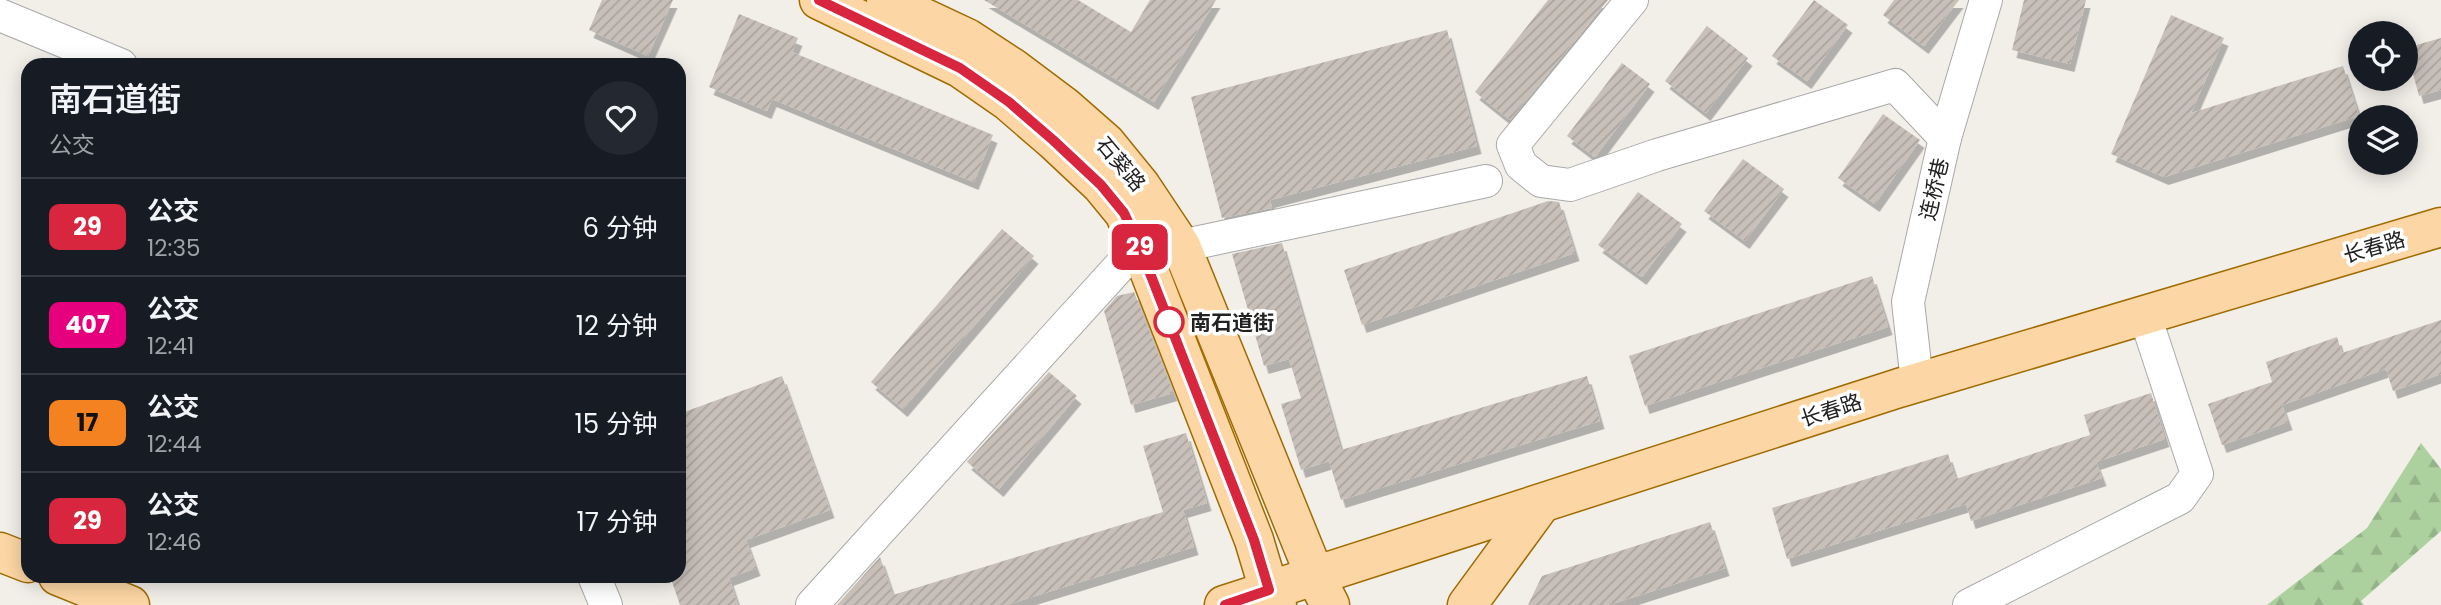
<!DOCTYPE html>
<html lang="zh">
<head>
<meta charset="utf-8">
<style>
  body { margin:0; font-family:Poppins,"Noto Sans SC",sans-serif; background:#242831; color:#f1f3f6; height:100vh; display:flex; flex-direction:column; font-size:26px; white-space:nowrap }
  * { box-sizing:border-box; margin:0 }
  p { font-size:23px; color:#9ea1a6 }
  .icon { flex:none; width:38px; height:38px; fill:none; stroke:currentColor; stroke-width:2; stroke-linecap:round; stroke-linejoin:round }
  .map { position:relative; flex:1; overflow:hidden }
  .drawer { position:absolute; left:21px; top:58px; width:665px; height:525px; display:flex; flex-direction:column; background:#171b24; border-radius:21px; box-shadow:0 4px 18px #0003 }
  .drawer>* { flex:none }
  .badge { padding:0 14px; border-radius:10px; font-size:24px; line-height:46px }
  .fabs { position:absolute; left:2348px; top:21px; display:grid; gap:14px }
  .fabs a { display:grid; place-items:center; width:70px; height:70px; border-radius:50%; background:#171b24; box-shadow:0 4px 18px #0003; font-size:35px }
  .map>.badge { position:absolute; translate:-50% -50%; box-shadow:0 0 0 4px #fff }
  .round { display:grid; place-items:center; flex:none; width:74px; height:74px; border-radius:37px; background:#242831 }
  .summary { display:flex; align-items:center; justify-content:space-between; height:119px; padding:0 28px }
  h1 { font-size:33px; font-weight:600; line-height:52px }
  ul { padding:0; list-style:none }
  li { display:flex; align-items:center; gap:21px; height:98px; padding:0 28px; border-top:2px solid #363941 }
  li div { flex:1 }
  li b { display:block; font-size:26px }
  li em { font-style:normal }
  li .badge { min-width:77px; font-weight:700; text-align:center }
  .map>svg:first-child { display:block }
  .forest { fill:url(#forest-firs) }
  .building { fill:url(#building-hatch); filter:url(#shadow) }
  .lines { fill:none; stroke-linecap:round; stroke-linejoin:round }
  .minor-casing { stroke:#a9a9a9; stroke-width:34 }
  .major-casing { stroke:#a06b00; stroke-width:41 }
  .minor { stroke:#fff; stroke-width:32 }
  .major { stroke:#fcd6a4; stroke-width:38 }
  .line-casing { stroke:#fff; stroke-width:16 }
  .line { stroke:#d7263d; stroke-width:10 }
  .stop-dot { fill:#fff; stroke:#d7263d; stroke-width:3.5 }
  .labels { text-anchor:middle; dominant-baseline:central; stroke-width:7; stroke-linejoin:round; paint-order:stroke }
  .street-label { font-size:21px; fill:#222; stroke:#fff }
  .stop-label { font-size:21px; font-weight:bold; fill:#222; stroke:#fff; text-anchor:start }
</style>
</head>
<body>
<div class="map">
<svg width="2441" height="605" viewBox="0 0 2441 605">
  <defs>
    <pattern id="forest-firs" width="22" height="20" patternUnits="userSpaceOnUse" patternTransform="scale(1.75)"><rect width="22" height="20" fill="#add19e"/><path d="M5 1l3.5 6h-7zM16 11l3.5 6h-7z" fill="#95b388"/></pattern>
    <pattern id="building-hatch" width="6" height="6" patternUnits="userSpaceOnUse" patternTransform="scale(1.75)"><rect width="6" height="6" fill="#c7bfb8"/><path d="M-1 1l2-2M0 6l6-6M5 7l2-2" fill="none" stroke="#aba49e"/></pattern>
    <filter id="shadow"><feDropShadow dx="4.5" dy="8" stdDeviation="0" flood-color="#0004"/></filter>
  </defs>
  <rect width="100%" height="100%" fill="#f2efe9"/>
  <!-- forest -->
  <polygon class="forest" points="2421,443 2441,469 2441,531 2361,601 2364,605 2267,605 2367,528"/>
  <!-- building -->
  <g class="building">
    <polygon points="602,0 673,0 648,56 589,30"/>
    <polygon points="984,0 1078,0 1131,32 1150,0 1216,0 1154,102"/>
    <polygon points="1548,0 1608,0 1510,120 1475,92"/>
    <polygon points="1814,0 1848,25 1807,81 1772,56"/>
    <polygon points="1894,0 1959,0 1924,46 1883,15"/>
    <polygon points="2024,0 2086,0 2070,64 2012,50"/>
    <polygon points="739,14 798,38 792,52 993,135 974,182 772,99 767,111 709,87"/>
    <polygon points="2171,15 2224,38 2191,113 2343,66 2359,116 2164,177 2111,154"/>
    <polygon points="1707,26 1748,58 1706,113 1665,81"/>
    <polygon points="1447,30 1477,146 1270,200 1272,208 1222,218 1191,97"/>
    <polygon points="2441,38 2441,90 2419,96 2406,48"/>
    <polygon points="1622,63 1650,84 1595,157 1567,136"/>
    <polygon points="1883,114 1920,140 1875,204 1838,178"/>
    <polygon points="1743,159 1784,189 1745,241 1704,211"/>
    <polygon points="1638,192 1682,224 1642,277 1598,245"/>
    <polygon points="1548,201 1559,202 1575,253 1362,325 1344,270"/>
    <polygon points="1002,229 1034,256 903,409 871,382"/>
    <polygon points="1282,243 1341,450 1587,376 1600,421 1341,500 1329,461 1301,470 1281,404 1301,398 1289,359 1264,366 1232,254"/>
    <polygon points="1872,276 1888,327 1645,406 1629,356"/>
    <polygon points="1134,292 1173,393 1131,405 1104,311 1117,296"/>
    <polygon points="2441,320 2441,374 2393,391 2386,369 2282,405 2288,422 2222,445 2208,404 2272,382 2266,362 2337,337 2342,353"/>
    <polygon points="1049,372 1077,396 999,489 967,462"/>
    <polygon points="782,376 830,510 746,540 756,568 729,578 738,605 680,605 670,576 679,576 679,414"/>
    <polygon points="2151,393 2165,439 2096,462 2102,478 1971,521 1966,504 1787,559 1772,508 1948,454 1956,479 2090,435 2084,415"/>
    <polygon points="1186,433 1207,503 1183,510 1194,547 1006,605 837,605 880,557 893,595 1163,512 1143,446"/>
    <polygon points="1710,522 1725,568 1609,605 1528,605 1542,576"/>
  </g>
  <g class="lines">
    <!-- minor casing -->
    <g class="minor-casing">
      <g id="minor">
        <polyline points="1632,0 1513,145 1521,165 1541,181 1570,185 1657,155 1895,85 1945,138"/>
        <polyline points="0,15 121,65"/>
        <polyline points="1917,382 1908,302 1945,138 1986,0"/>
        <polyline points="594,576 606,605"/>
        <polyline points="812,605 1139,245 1181,246 1486,181"/>
        <polyline points="1969,605 2180,498 2197,474 2144,313"/>
      </g>
    </g>
    <!-- major casing -->
    <g class="major-casing">
      <g id="major">
        <polyline points="819,0 960,68 1009,102 1053,140 1101,185 1124,213 1139,245 1254,540 1269,590 1277,605"/>
        <polyline points="886,0 967,38 1013,68 1065,107 1106,143 1141,186 1181,246 1315,576 1330,605"/>
        <polyline points="0,552 28,563"/>
        <polyline points="58,576 130,605"/>
        <polyline points="1224,605 1899,388 2441,227"/>
        <polyline points="1467,605 1541,504"/>
      </g>
    </g>
    <!-- minor -->
    <use href="#minor" class="minor"/>
    <!-- major -->
    <use href="#major" class="major"/>
  </g>
  <g class="lines">
    <!-- line casing -->
    <g class="line-casing">
      <polyline id="line" points="819,0 960,68 1009,102 1053,140 1101,185 1124,213 1139,245 1254,540 1269,590 1225,605"/>
    </g>
    <!-- line -->
    <use href="#line" class="line"/>
  </g>
  <!-- markers -->
  <circle class="stop-dot" cx="1169" cy="322" r="14"/>
  <g class="labels">
    <!-- street labels -->
    <g class="street-label">
      <text transform="translate(1121 164) rotate(50)">石葵路</text>
      <text transform="translate(1934 189) rotate(-77)">连桥巷</text>
      <text transform="translate(2374 247) rotate(-16)">长春路</text>
      <text transform="translate(1831 410) rotate(-18)">长春路</text>
    </g>
    <!-- stop labels -->
    <g class="stop-label">
      <text x="1190" y="322">南石道街</text>
    </g>
  </g>
</svg>
<div class="fabs">
<a><svg class="icon" aria-label="locate" viewBox="0 0 24 24"><circle cx="12" cy="12" r="6"/><path d="M12 2v4M12 18v4M2 12h4M18 12h4"/></svg></a>
<a><svg class="icon" aria-label="layers" viewBox="0 0 24 24"><path d="M12 4l9 5-9 5-9-5zM3 14l9 5 9-5"/></svg></a>
</div>
<b class="badge" style="left:1140px;top:247px;background:#d7263d;color:#fff">29</b>
<section class="drawer">
<div class="summary"><div><h1>南石道街</h1><p>公交</p></div><a class="round"><svg class="icon" aria-label="heart" viewBox="0 0 24 24"><path d="M12 20l-8-8c-3-5 5-10 8-4 3-6 11-1 8 4z"/></svg></a></div>
<ul>
<li><span class="badge" style="background:#d7263d;color:#fff">29</span><div><b>公交</b><p>12:35</p></div><em>6 分钟</em></li>
<li><span class="badge" style="background:#e6007e;color:#fff">407</span><div><b>公交</b><p>12:41</p></div><em>12 分钟</em></li>
<li><span class="badge" style="background:#f58220;color:#111">17</span><div><b>公交</b><p>12:44</p></div><em>15 分钟</em></li>
<li><span class="badge" style="background:#d7263d;color:#fff">29</span><div><b>公交</b><p>12:46</p></div><em>17 分钟</em></li>
</ul>
</section>
</div>
</body>
</html>
